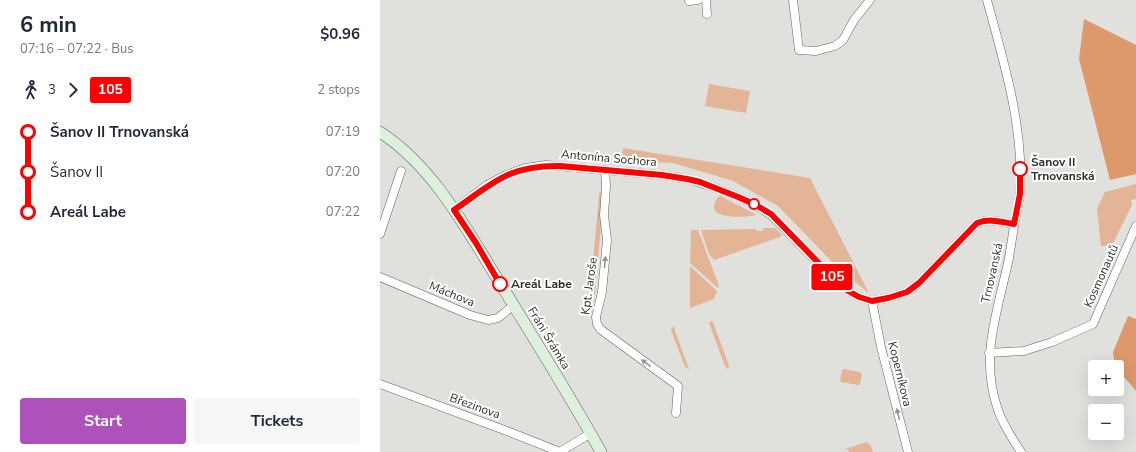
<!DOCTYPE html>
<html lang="en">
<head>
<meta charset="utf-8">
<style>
  body { margin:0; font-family:"Nunito Sans",sans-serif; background:#f6f6f7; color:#1f2937; height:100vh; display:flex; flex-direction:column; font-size:15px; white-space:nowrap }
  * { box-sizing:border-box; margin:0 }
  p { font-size:13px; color:#747a83 }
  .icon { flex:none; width:22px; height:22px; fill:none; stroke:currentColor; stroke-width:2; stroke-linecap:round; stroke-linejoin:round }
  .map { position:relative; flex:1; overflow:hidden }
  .sheet { display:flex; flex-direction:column; background:#fff; width:380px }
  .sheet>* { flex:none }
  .badge { padding:0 8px; border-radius:3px; font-size:14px; line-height:26px }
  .fabs { position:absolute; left:708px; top:360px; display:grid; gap:8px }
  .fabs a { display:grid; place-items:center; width:36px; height:36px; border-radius:4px; background:#fff; box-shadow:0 4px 16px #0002; font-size:20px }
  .map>.badge { position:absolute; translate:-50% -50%; box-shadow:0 0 0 2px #fff }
  .legs { display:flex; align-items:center; gap:6px; height:44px; padding:0 20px; font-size:13px }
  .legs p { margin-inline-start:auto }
  .overview { display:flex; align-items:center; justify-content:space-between; height:68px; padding:0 20px }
  h1 { font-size:22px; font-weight:700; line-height:30px }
  .cta { display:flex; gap:8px; margin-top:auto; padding:8px 20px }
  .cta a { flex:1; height:46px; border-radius:4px; background:#af51ba; color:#fff; font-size:16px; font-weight:700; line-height:46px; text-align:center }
  .cta a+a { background:#f6f6f7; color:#1f2937 }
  ul { padding:0 20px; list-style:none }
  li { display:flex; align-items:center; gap:14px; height:40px; font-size:15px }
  li i { display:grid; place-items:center; width:6px; height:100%; margin:0 5px; background:currentColor }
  li i::after { content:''; width:10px; height:10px; margin:-5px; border:3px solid; border-radius:50%; background:#fff }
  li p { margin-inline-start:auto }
  li:first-child i { background:linear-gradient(#0000 50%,currentColor 0) }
  li:last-child i { background:linear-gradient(currentColor 50%,#0000 0) }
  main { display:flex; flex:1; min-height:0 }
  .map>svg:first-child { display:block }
  .green { fill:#e3b496 }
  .forest { fill:#dd996b }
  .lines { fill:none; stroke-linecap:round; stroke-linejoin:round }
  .street-casing { stroke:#62625f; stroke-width:9 }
  .secondary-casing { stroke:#62625f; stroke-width:12 }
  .street { stroke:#fff; stroke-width:8 }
  .secondary { stroke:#ddf0de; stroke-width:11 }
  .oneway { fill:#969696 }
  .line-1-casing { stroke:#fff; stroke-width:9 }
  .line-1 { stroke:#f00; stroke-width:6 }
  .stop-1-dot { fill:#fff; stroke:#f00; stroke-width:2 }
  .labels { text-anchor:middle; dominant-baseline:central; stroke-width:4; stroke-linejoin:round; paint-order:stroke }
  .street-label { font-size:12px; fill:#2e2e2d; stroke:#fffffe }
  .stop-label { font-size:12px; font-weight:bold; fill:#2e2e2d; stroke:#fffffe; text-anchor:start }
</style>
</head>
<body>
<main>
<section class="sheet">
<div class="overview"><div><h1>6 min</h1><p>07:16 – 07:22 · Bus</p></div><b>$0.96</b></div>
<div class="legs"><svg class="icon" aria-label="walk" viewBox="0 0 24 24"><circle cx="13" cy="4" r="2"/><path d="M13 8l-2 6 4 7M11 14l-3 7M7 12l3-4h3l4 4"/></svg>3<svg class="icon" aria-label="forward" viewBox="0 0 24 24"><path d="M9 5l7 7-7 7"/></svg><b class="badge" style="background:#f00;color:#fff">105</b><p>2 stops</p></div>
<ul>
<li><i style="color:#f00"></i><b>Šanov II Trnovanská</b><p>07:19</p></li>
<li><i style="color:#f00"></i><span>Šanov II</span><p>07:20</p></li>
<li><i style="color:#f00"></i><b>Areál Labe</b><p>07:22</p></li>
</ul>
<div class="cta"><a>Start</a><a>Tickets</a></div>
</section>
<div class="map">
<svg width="756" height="452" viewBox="0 0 756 452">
  <rect width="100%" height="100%" fill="#e0e1dd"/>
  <!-- green -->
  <g class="green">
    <polygon points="329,84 370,91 366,113 325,106"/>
    <polygon points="243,148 430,178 489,293 461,271 398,206 353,181 293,163 242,161"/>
    <polygon points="756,184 756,199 751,200 752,205 732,245 721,246 717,209 725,192"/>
    <polygon points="222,190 224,190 215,295 212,290 211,286 219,194"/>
    <path d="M340 196 377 215C367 217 343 219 335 211 333 205 335 199 340 196Z"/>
    <polygon points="383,228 395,228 402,235 400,237 334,260 329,254 321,230 376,229 376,231 383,231"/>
    <polygon points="311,230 318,230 339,286 338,288 310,263"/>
    <polygon points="310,266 337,291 334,299 310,308"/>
    <polygon points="331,321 333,322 349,366 348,369 345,366 329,323"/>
    <polygon points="294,326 295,331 309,369 305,367 291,330 292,328"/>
    <polygon points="464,369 480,372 482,374 480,384 478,385 461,382 460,380 462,370"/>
    <polygon points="487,442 488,444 490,444 493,452 469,452 468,449 465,450 465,449"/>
  </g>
  <!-- forest -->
  <g class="forest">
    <polygon points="704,19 756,45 756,174 730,180 699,59"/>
    <polygon points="748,316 756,319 756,391 740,372 737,372 737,367 735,367 733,352"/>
  </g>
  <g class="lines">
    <!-- street casing -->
    <g class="street-casing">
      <g id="street">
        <polyline points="326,0 327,14"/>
        <polyline points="413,0 419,50 436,51 455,46 463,40 474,20 490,0"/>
        <path d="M607 0C624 63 644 126 640 193 639 202 637 211 635 220 633 232 631 246 629 258 618 311 599 356 618 410 623 425 632 438 641 452"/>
        <polyline points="309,1 318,0"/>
        <polyline points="225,170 226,186 224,215 227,240 222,292 216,317 217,324 220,329 298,386 296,413"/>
        <path d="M74 210 107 185 124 176 145 168 166 165 282 175 307 179 333 187 358 197 374 204 391 215 463 288 479 297 492 301 508 298 527 292 539 283 597 223C609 218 622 222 634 224"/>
        <polyline points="0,234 21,171"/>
        <polyline points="0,277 90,315 108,320 118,318 134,305"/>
        <polyline points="492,301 501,347 528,452"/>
        <polyline points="609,353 644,351 672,342 713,324 756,226"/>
        <polyline points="0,384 127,431 180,452 211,433"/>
      </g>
    </g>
    <!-- secondary casing -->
    <g class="secondary-casing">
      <path id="secondary" d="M0 132C54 167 87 230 120 283 154 339 189 394 221 452"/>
    </g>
    <!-- street -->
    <use href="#street" class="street"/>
    <!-- secondary -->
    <use href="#secondary" class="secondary"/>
  </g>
  <!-- one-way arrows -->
  <defs><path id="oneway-solid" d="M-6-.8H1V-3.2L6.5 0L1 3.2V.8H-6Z"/></defs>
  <g class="oneway">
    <use href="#oneway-solid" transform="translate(225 262) rotate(-85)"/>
    <use href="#oneway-solid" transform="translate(266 363) rotate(-144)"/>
    <use href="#oneway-solid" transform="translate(518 414) rotate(-104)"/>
  </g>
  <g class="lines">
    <!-- line-1 casing -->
    <g class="line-1-casing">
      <path id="line-1" d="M120 284 96 243 74 210C113 183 129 165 180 166L282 175 307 179 320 182 358 197 374 204 391 214 463 288 479 297 492 301 508 298 527 292 539 283 597 223C609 218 622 222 634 224L640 194V169"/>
    </g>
    <!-- line-1 -->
    <use href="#line-1" class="line-1"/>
  </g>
  <!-- markers -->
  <g class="stop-1-dot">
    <circle cx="640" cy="169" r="7"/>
    <circle cx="374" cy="204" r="5"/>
    <circle cx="120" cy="284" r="7"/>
  </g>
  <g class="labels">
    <!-- street labels -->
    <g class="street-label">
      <text transform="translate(229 158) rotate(5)">Antonína Sochora</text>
      <text transform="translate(612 273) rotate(-77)">Trnovanská</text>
      <text transform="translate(721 276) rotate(-66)">Kosmonautů</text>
      <text transform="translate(209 286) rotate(-82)">Kpt. Jaroše</text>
      <text transform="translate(72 294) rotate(22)">Máchova</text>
      <text transform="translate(169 338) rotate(59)">Fráni Šrámka</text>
      <text transform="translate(520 374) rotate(76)">Koperníkova</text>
      <text transform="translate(95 406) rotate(20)">Březinova</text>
    </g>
    <!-- stop labels -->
    <g class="stop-label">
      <text x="651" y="162">Šanov II<tspan x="651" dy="14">Trnovanská</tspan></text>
      <text x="131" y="284">Areál Labe</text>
    </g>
  </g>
</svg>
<div class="fabs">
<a>+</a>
<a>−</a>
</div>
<b class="badge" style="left:452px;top:277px;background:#f00;color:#fff">105</b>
</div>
</main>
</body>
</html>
